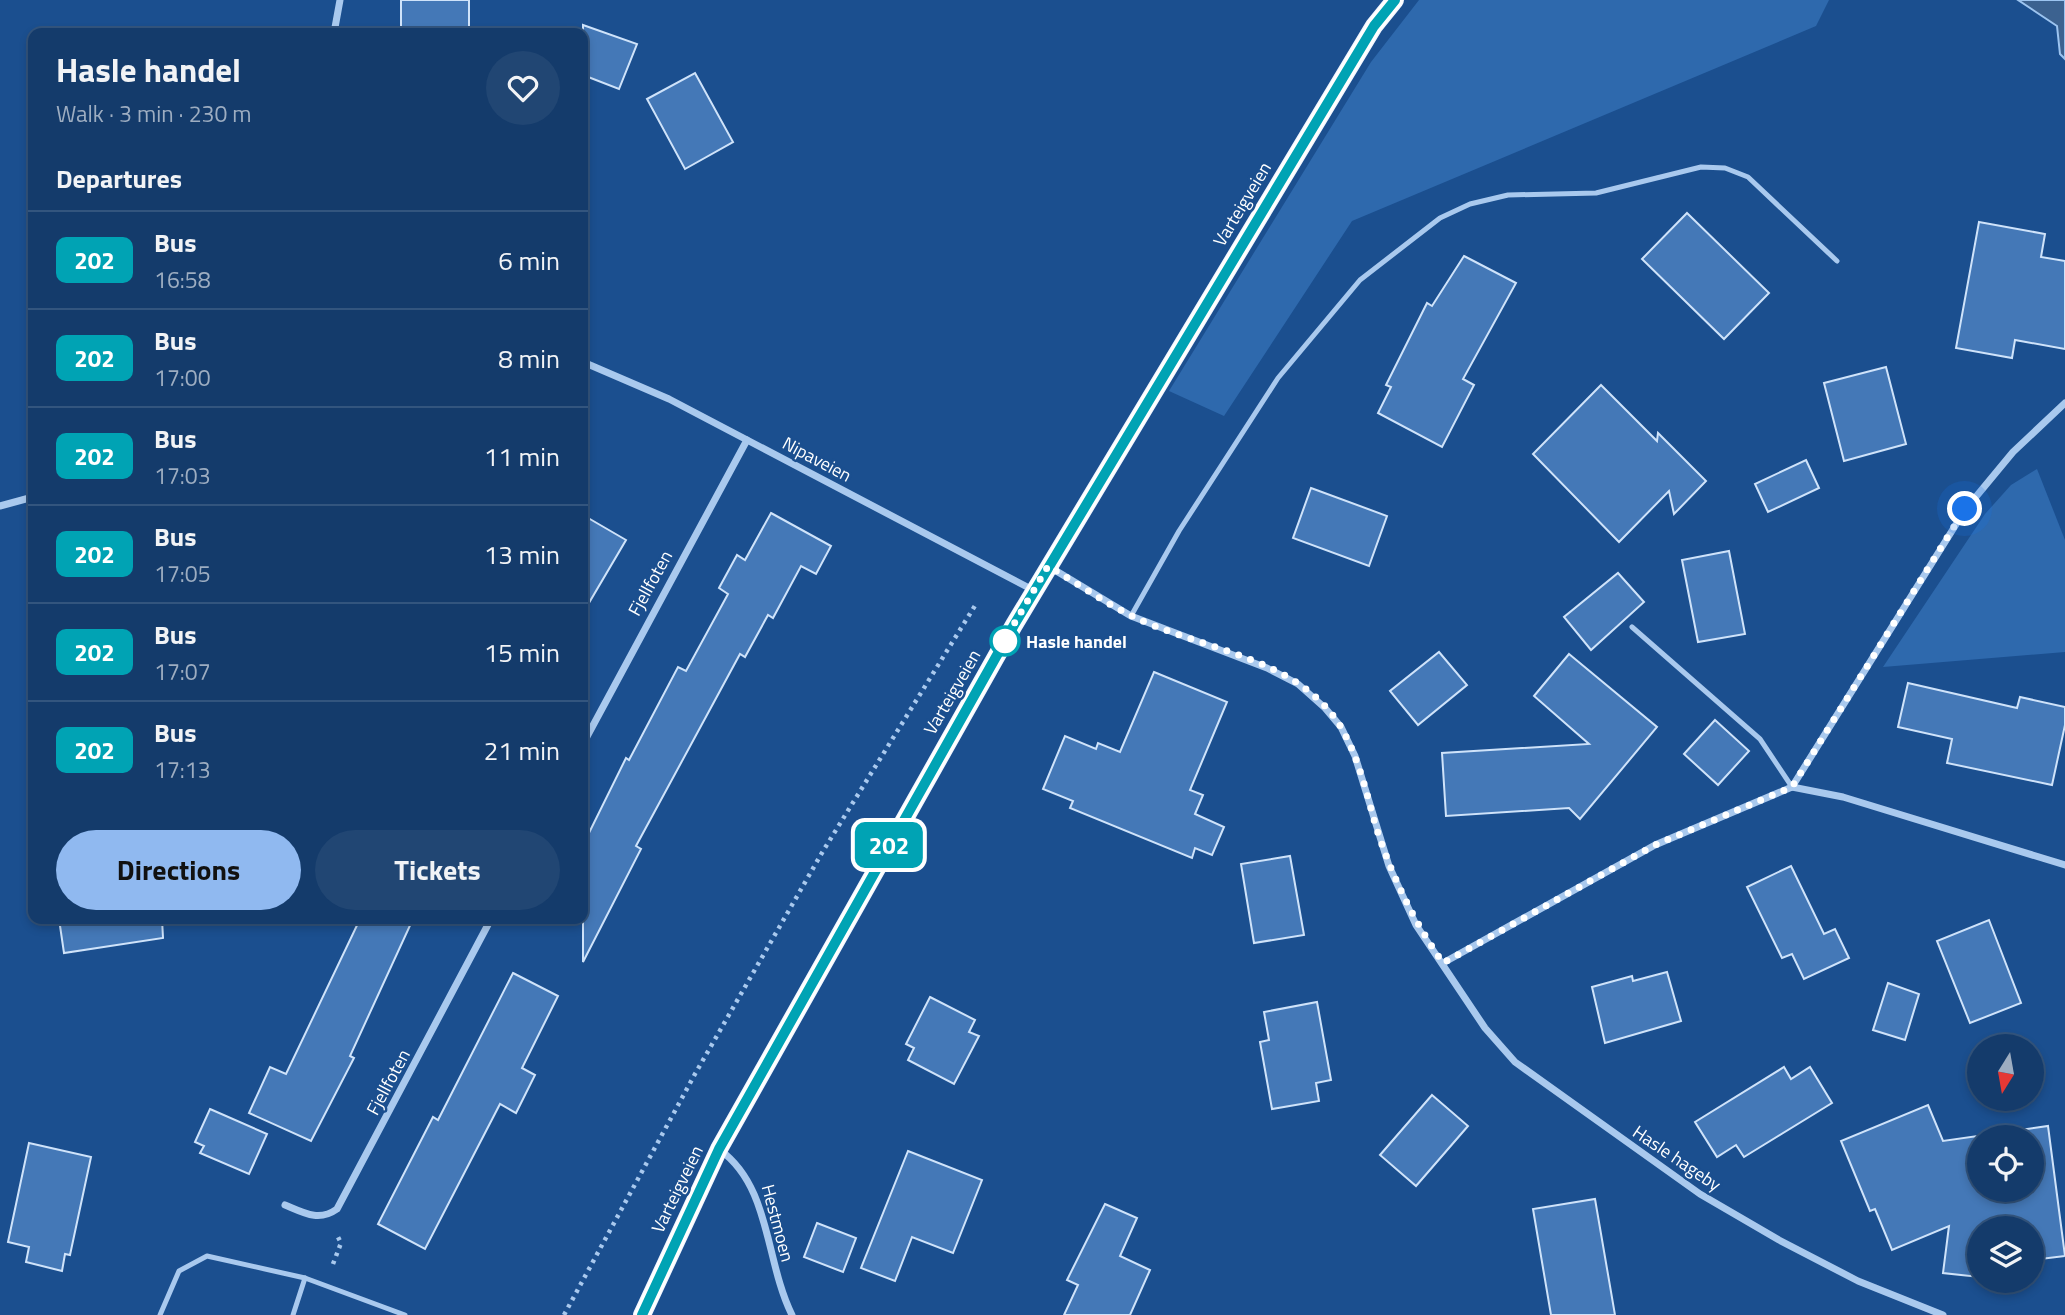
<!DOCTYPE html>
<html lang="en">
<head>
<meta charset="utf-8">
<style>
  body { margin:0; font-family:"Titillium Web",sans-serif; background:#214673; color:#f1f3f6; height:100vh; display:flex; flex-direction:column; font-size:26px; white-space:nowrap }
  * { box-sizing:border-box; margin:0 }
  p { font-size:23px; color:#9dadc1 }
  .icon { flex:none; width:38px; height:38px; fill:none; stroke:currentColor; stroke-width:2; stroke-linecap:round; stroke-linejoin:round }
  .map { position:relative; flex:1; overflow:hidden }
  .details { position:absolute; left:28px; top:28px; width:560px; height:896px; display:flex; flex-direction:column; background:#143b6b; border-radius:14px; box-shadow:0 4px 10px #0003,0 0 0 2px #33557e }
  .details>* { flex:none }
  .badge { padding:0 14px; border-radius:10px; font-size:24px; line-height:46px }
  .needle { width:46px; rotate:191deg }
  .fabs { position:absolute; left:1967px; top:1034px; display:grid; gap:14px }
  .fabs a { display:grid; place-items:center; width:77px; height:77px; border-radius:50%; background:#143b6b; box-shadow:0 4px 10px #0003,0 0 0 2px #33557e; font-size:35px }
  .you { position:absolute; width:35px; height:35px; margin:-18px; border:5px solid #fff; border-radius:50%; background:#1a73e8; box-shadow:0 0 0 10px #1a73e833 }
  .map>.badge { position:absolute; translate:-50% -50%; box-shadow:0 0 0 4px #fff }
  h2 { padding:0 28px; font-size:26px; line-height:63px }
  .round { display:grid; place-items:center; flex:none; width:74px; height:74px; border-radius:37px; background:#214673 }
  .headline { display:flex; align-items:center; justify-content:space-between; height:119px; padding:0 28px }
  h1 { font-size:33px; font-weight:700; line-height:52px }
  .action { display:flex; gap:14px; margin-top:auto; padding:14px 28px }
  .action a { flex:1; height:80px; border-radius:42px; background:#90b9f0; color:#111; font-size:28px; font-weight:700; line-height:80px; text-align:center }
  .action a+a { background:#214673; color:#f1f3f6 }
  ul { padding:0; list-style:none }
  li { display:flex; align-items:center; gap:21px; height:98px; padding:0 28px; border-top:2px solid #33557e }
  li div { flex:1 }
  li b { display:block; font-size:26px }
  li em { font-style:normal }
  li .badge { min-width:77px; font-weight:700; text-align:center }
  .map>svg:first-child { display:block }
  .green { fill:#2e69ad }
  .water { fill:#3c6290; stroke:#9cc4f0; stroke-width:2 }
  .building { fill:#4478b7; stroke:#cfe3fa; stroke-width:2; fill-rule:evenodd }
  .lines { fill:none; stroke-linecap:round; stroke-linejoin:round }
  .path { stroke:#a9c9ee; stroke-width:4.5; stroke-dasharray:3.5 5; stroke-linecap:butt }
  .lane { stroke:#a9c9ee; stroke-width:5 }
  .street { stroke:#a9c9ee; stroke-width:7 }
  .primary { stroke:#f0f6ff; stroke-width:18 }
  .line-casing { stroke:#fff; stroke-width:16 }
  .line { stroke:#00a3b4; stroke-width:10 }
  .walk { stroke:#fff; stroke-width:7; stroke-dasharray:0 12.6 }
  .stop-dot { fill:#fff; stroke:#00a3b4; stroke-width:3.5 }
  .labels { text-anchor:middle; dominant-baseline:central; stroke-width:5; stroke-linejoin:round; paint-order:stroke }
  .street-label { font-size:18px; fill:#fff; stroke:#1b4f8f }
  .stop-label { font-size:18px; font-weight:bold; fill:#fff; stroke:#1b4f8f; text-anchor:start }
</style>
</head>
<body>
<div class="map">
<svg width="2065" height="1315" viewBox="0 0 2065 1315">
  <rect width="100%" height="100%" fill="#1b4f8f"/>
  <!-- green -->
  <g class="green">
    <polygon points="1419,0 1829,0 1816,26 1352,221 1224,416 1169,391 1371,62"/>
    <polygon points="2037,469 2065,540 2065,652 1883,667 1985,514 2011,485"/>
  </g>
  <!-- water -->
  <polygon class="water" points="2018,0 2065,0 2065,59 2060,54 2057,26"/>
  <!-- building -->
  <g class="building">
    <rect x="401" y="0" width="68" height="33"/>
    <polygon points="583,25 637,44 619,89 583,75"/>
    <polygon points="695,73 733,142 685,169 647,99"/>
    <polygon points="1687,213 1769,293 1724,339 1642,259"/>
    <polygon points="1979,222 2045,234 2041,257 2065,261 2065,349 2015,340 2012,358 1956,348"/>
    <polygon points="1464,256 1516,283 1463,379 1474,385 1442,447 1378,413 1391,387 1386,385 1427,303 1432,306"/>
    <polygon points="1886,367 1906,444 1844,461 1824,383"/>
    <polygon points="1601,385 1657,441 1658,433 1706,481 1674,514 1669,491 1619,542 1533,454"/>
    <polygon points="1806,460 1819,488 1768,512 1755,484"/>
    <polygon points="1311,488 1387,516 1369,566 1293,538"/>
    <polygon points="771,513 831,546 816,574 801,566 773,618 768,615 745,657 740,654 636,846 641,849 583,962 583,845 626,758 629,760 678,667 686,671 728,594 719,588 737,555 745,560"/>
    <polygon points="583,515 626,540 583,613"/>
    <polygon points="1729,551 1745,634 1698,642 1682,560"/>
    <polygon points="1618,573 1644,602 1591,650 1564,617"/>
    <polygon points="1439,652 1467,685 1418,725 1390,691"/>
    <polygon points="1569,654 1657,727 1580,819 1569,808 1446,816 1442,753 1589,744 1534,696"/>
    <polygon points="1154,672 1227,702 1190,790 1203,795 1195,814 1224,827 1212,855 1195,848 1192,858 1070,808 1073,801 1043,789 1065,736 1096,749 1098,743 1120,752"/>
    <polygon points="1908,683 2017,708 2020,697 2065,707 2065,725 2052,785 1947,763 1952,739 1898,727"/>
    <polygon points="1715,720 1749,751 1718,785 1684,754"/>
    <polygon points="1290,856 1304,935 1254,943 1241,864"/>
    <polygon points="1791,866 1824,934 1835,929 1849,958 1804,979 1792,954 1782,958 1747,887"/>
    <polygon points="59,919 162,919 163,938 64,953"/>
    <polygon points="360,919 413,919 350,1056 354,1058 311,1141 249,1113 270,1067 286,1074"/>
    <polygon points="1989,920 2021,1003 1970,1023 1937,941"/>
    <polygon points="1667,972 1681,1021 1605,1043 1592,987 1632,976 1633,981"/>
    <polygon points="513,973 558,996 522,1068 535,1075 516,1113 500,1104 425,1249 378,1224 433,1117 438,1120"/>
    <polygon points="1888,983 1919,994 1905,1040 1873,1030"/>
    <polygon points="930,997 975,1020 969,1032 979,1036 954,1084 908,1060 914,1048 906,1044"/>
    <polygon points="1317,1002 1331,1080 1316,1083 1319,1101 1272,1109 1260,1042 1269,1040 1264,1012"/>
    <polygon points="1784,1067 1791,1079 1810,1067 1832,1103 1744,1157 1736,1145 1717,1157 1695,1122"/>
    <polygon points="1432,1095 1468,1126 1416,1186 1380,1155"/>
    <path d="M1928 1105 1943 1141 2048 1126 2065 1256 2032 1260V1228H1979V1277L1943 1273 1949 1226 1892 1250 1875 1209 1870 1211 1841 1141ZM1979 1138H2032V1190H1979Z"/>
    <polygon points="210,1109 267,1134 249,1174 200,1153 204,1146 195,1142"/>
    <polygon points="29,1143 91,1157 70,1255 65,1254 62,1271 26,1262 29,1247 8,1242"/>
    <polygon points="908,1151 982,1180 953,1253 912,1237 895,1281 861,1268"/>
    <polygon points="1595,1199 1615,1315 1551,1315 1533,1209"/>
    <polygon points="1105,1204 1137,1218 1120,1256 1150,1270 1130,1315 1064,1315 1078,1285 1067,1280"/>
    <polygon points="817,1223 856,1238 843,1272 804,1257"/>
  </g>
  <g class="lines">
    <!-- path -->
    <g class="path">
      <polyline points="333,1264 341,1243 338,1237"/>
      <polyline points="564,1315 695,1074 823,851 976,604"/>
    </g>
    <!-- lane -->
    <g class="lane">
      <polyline points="1131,616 1179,531 1278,378 1360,280 1440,218 1470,204 1508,195 1596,193 1701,167 1725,168 1748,177 1837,261"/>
      <polyline points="1632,627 1760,739 1792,787"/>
      <polyline points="160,1315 179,1271 207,1256 305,1278 405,1315"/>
      <polyline points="293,1315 305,1278"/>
    </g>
    <!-- street -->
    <g class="street">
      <polyline points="334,33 340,0"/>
      <polyline points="583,362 669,399 1033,590"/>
      <polyline points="0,506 33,497"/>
      <polyline points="1048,566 1131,616 1267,668 1298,684 1325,708 1341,727 1355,756 1389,866 1416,925 1485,1028 1515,1062 1700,1194 1779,1240 1858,1281 1943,1315"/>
      <polyline points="583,744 747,440"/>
      <polyline points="1792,787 1965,510 2013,452 2065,403"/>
      <polyline points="1443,963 1655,845 1792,787 1843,797 2065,865"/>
      <path d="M720 1150C771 1187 765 1261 792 1315"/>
      <path d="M285 1205C304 1213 319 1222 337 1209L491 919"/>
    </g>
    <!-- primary -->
    <polyline class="primary" points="642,1315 719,1149 1014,625 1374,26 1395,0"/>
  </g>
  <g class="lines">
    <!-- line casing -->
    <g class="line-casing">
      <polyline id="line" points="642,1315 719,1149 1014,625 1374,26 1395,0"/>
    </g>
    <!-- line -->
    <use href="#line" class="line"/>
    <!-- walk -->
    <path class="walk" d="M1005 641 1000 648 1048 566C1075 582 1102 601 1130 615 1199 650 1300 656 1342 729 1360 761 1367 796 1377 830 1393 879 1414 921 1443 963L1655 845 1792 787 1965 509"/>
  </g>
  <!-- markers -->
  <circle class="stop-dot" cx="1005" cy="641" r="14"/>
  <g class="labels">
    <!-- street labels -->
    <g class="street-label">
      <text transform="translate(1242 204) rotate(-59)">Varteigveien</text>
      <text transform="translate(817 459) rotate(28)">Nipaveien</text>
      <text transform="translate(650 583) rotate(-61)">Fjellfoten</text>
      <text transform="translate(952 692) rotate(-60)">Varteigveien</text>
      <text transform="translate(388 1082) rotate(-62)">Fjellfoten</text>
      <text transform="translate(1677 1158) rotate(34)">Hasle hageby</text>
      <text transform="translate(677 1189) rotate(-64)">Varteigveien</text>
      <text transform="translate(778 1223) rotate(75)">Hestmoen</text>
    </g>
    <!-- stop labels -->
    <g class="stop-label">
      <text x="1026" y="641">Hasle handel</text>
    </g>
  </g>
</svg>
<div class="fabs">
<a><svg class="needle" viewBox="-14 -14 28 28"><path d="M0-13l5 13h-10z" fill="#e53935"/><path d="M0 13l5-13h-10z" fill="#9dadc1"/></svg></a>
<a><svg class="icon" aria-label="locate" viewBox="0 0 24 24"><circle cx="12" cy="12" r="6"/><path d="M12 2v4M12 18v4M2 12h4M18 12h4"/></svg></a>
<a><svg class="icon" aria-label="layers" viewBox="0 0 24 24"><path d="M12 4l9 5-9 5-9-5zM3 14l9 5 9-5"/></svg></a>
</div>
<div class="you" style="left:1965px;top:509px"></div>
<b class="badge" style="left:889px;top:845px;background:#00a3b4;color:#fff">202</b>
<section class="details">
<div class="headline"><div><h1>Hasle handel</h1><p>Walk · 3 min · 230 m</p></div><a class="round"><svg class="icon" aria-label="heart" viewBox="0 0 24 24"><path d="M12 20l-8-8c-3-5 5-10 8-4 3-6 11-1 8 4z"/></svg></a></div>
<h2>Departures</h2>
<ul>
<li><span class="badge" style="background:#00a3b4;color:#fff">202</span><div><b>Bus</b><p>16:58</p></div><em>6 min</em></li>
<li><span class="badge" style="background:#00a3b4;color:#fff">202</span><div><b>Bus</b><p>17:00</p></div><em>8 min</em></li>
<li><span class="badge" style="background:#00a3b4;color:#fff">202</span><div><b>Bus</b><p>17:03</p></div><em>11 min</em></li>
<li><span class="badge" style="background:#00a3b4;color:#fff">202</span><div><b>Bus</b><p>17:05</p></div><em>13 min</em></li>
<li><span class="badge" style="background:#00a3b4;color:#fff">202</span><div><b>Bus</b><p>17:07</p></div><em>15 min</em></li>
<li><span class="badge" style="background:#00a3b4;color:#fff">202</span><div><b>Bus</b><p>17:13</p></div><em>21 min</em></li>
</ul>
<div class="action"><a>Directions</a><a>Tickets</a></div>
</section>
</div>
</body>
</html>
